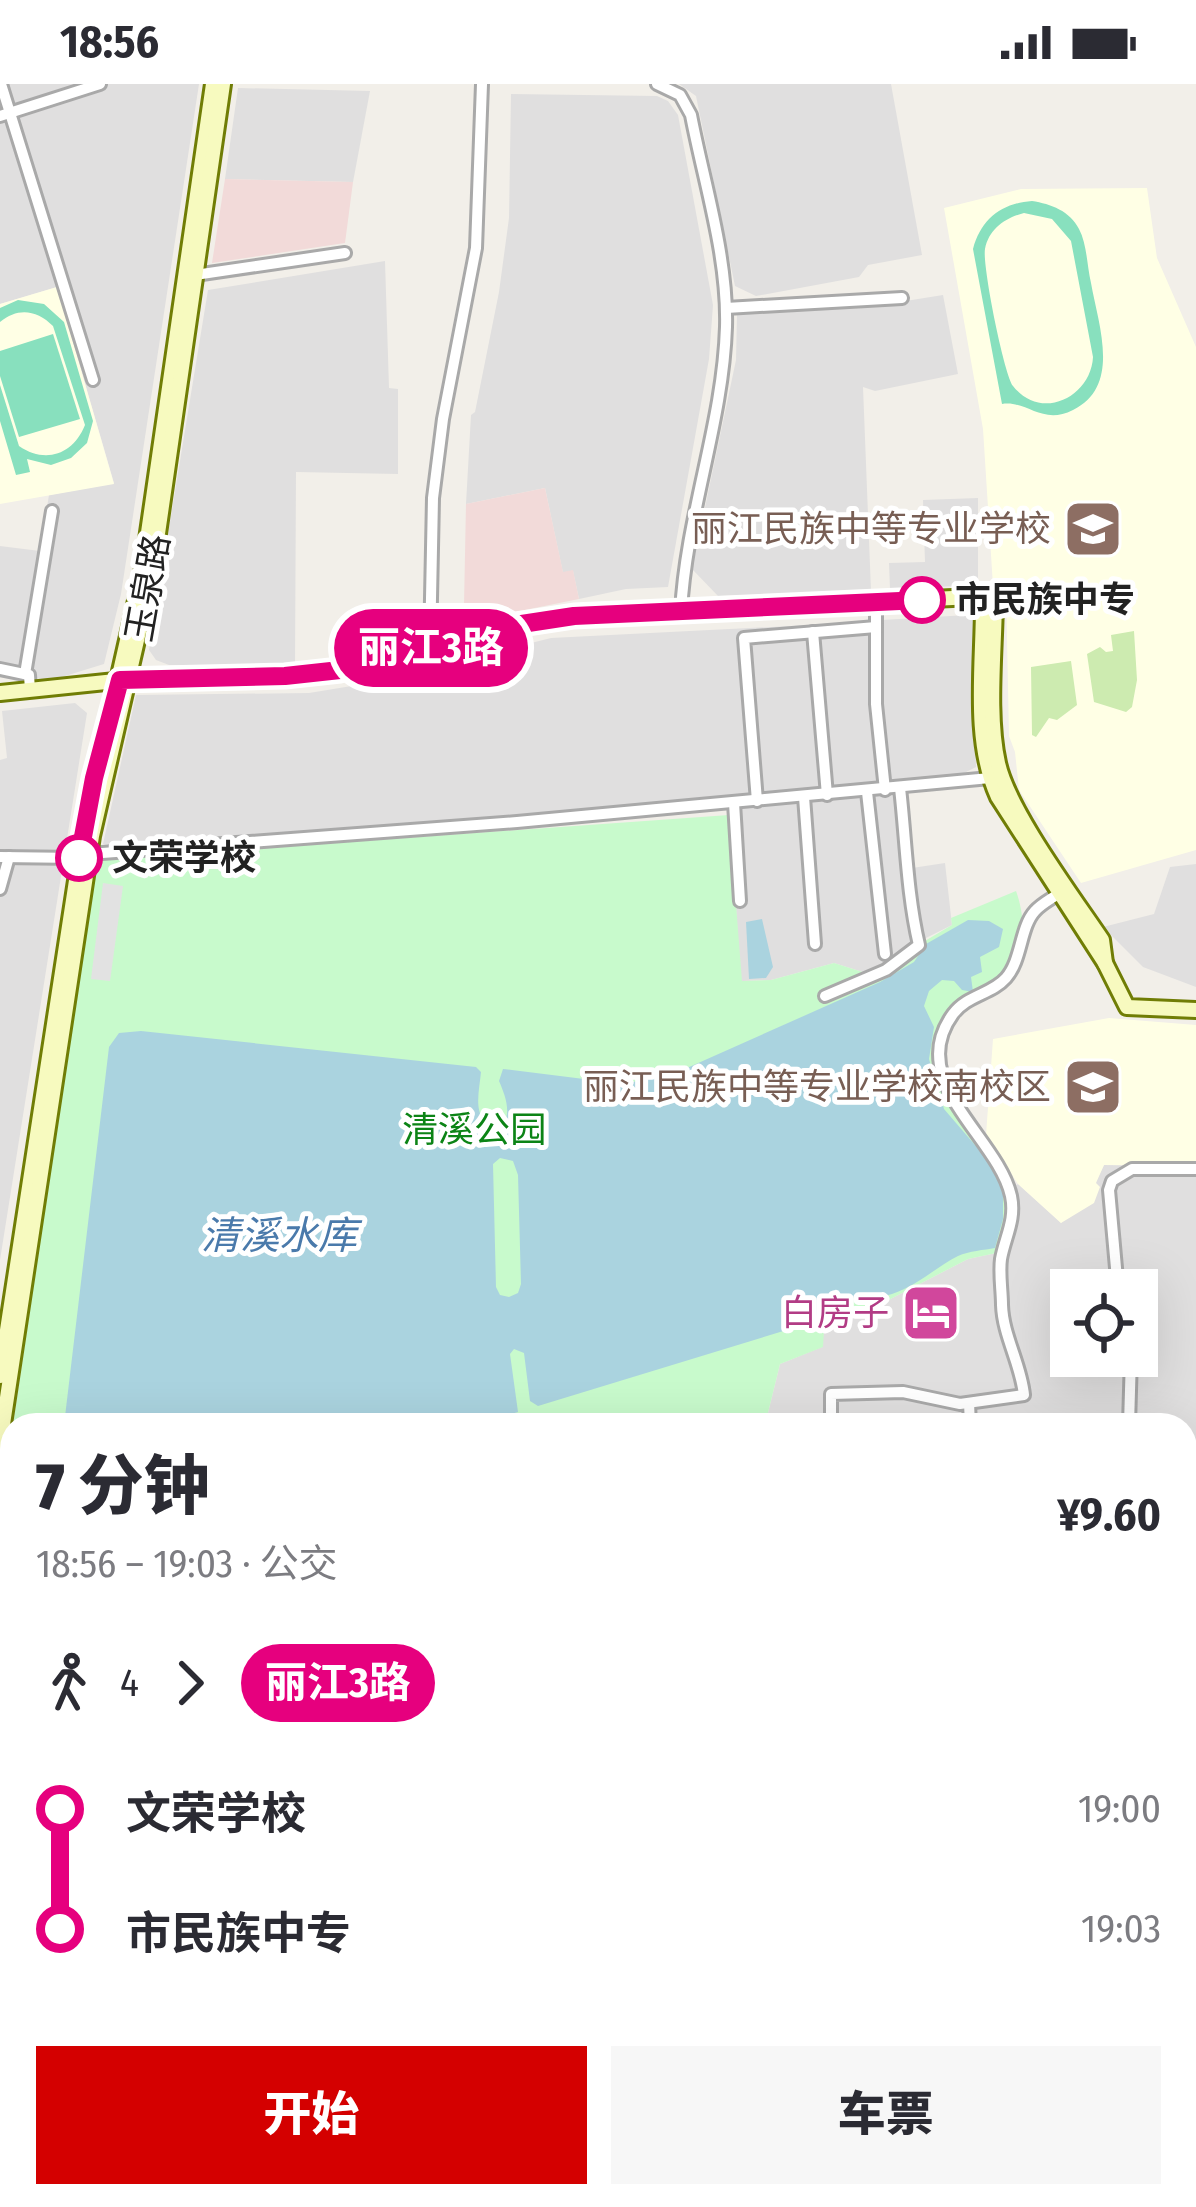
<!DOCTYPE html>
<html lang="zh">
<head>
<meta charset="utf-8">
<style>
  body { margin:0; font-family:"Fira Sans Condensed","Noto Sans SC",sans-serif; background:#f7f7f7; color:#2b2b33; height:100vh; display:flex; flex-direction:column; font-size:45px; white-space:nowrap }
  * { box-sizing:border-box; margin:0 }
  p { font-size:39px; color:#7c7c81 }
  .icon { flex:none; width:66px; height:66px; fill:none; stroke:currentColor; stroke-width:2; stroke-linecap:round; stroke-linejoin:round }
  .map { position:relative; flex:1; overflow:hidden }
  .drawer { position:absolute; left:0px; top:1329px; width:1197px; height:795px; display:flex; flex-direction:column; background:#fff; border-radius:36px 36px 0 0; box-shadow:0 12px 48px #0002 }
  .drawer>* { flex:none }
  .badge { padding:0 24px; border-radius:39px; font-size:42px; line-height:78px }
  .controls { position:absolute; left:1050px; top:1185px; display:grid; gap:24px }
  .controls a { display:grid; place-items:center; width:108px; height:108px; border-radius:0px; background:#fff; box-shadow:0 12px 48px #0002; font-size:60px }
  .map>.badge { position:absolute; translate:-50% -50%; box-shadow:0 0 0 6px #fff }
  .legs { display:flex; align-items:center; gap:18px; height:132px; padding:0 36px; font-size:39px }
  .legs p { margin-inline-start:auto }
  .summary { display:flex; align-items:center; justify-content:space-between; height:204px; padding:0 36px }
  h1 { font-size:66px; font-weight:800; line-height:90px }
  .cta { display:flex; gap:24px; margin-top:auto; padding:24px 36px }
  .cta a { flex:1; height:138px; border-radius:0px; background:#d40000; color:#fff; font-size:48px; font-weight:800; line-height:138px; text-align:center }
  .cta a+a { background:#f7f7f7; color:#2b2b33 }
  ul { padding:0 36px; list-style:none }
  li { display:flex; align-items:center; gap:42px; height:120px; font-size:45px }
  li i { display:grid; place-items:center; width:18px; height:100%; margin:0 15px; background:currentColor }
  li i::after { content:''; width:30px; height:30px; margin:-15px; border:9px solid; border-radius:50%; background:#fff }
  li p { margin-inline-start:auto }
  li:first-child i { background:linear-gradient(#0000 50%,currentColor 0) }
  li:last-child i { background:linear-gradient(currentColor 50%,#0000 0) }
  .status { display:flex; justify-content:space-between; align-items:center; height:84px; padding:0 60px; background:#fff; direction:ltr }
  .status svg { height:33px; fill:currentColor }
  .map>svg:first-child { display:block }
  .residential { fill:#e0dfdf; fill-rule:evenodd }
  .commercial { fill:#f2dad9 }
  .education { fill:#ffffe5 }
  .grass { fill:#cdebb0 }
  .park { fill:#c8facc }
  .pitch { fill:#88e0be; fill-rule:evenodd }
  .parking { fill:#e2e2e2 }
  .water { fill:#aad3df; fill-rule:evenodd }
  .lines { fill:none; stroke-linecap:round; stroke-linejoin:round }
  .street-casing { stroke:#a9a9a9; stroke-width:16 }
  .secondary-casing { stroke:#707d05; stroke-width:20 }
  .street { stroke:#fff; stroke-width:10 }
  .secondary { stroke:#f7fabf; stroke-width:14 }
  .line-1-casing { stroke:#fff; stroke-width:27 }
  .line-1 { stroke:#e6007e; stroke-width:18 }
  .stop-1-dot { fill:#fff; stroke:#e6007e; stroke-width:6 }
  .labels { text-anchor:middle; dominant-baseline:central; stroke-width:10; stroke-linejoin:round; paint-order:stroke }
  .education-label { font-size:36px; fill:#785e54; stroke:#fff; text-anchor:end }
  .street-label { font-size:36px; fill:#222; stroke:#fff }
  .stop-label { font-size:36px; font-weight:bold; fill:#222; stroke:#fff; text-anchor:start }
  .park-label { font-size:36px; fill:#0c8416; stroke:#fff }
  .hotel-label { font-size:36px; fill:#b23c85; stroke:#fff; text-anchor:end }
  .water-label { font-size:39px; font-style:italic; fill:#4a7aab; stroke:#fff }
</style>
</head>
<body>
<div class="status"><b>18:56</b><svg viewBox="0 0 49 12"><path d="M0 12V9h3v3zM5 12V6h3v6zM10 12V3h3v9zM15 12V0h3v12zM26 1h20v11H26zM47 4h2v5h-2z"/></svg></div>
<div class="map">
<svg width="1196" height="2123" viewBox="0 0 1196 2123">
  <rect width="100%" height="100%" fill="#f2efe9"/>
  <!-- residential -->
  <g class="residential">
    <polygon points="0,0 199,0 121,510 104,580 52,596 0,590 0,462 40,467 49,411 114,399 57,203 0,220"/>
    <polygon points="679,0 891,0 922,171 868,181 859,193 756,212 735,202 696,12"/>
    <polygon points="238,4 370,7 353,98 225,95"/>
    <polygon points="511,10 657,12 668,17 678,31 713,221 709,275 668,503 626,505 579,515 573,487 563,489 545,404 466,420 471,331 475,328 499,208 509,134"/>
    <polygon points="385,177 389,304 398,305 398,390 296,388 295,581 169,581 156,576 149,566 208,206"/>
    <polygon points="943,211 958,290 875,307 863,303 871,507 718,512 692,485 736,276 737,230 862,224"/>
    <polygon points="978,414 978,501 890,505 889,479 925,478 923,416"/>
    <polygon points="968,531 973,535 976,683 964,689 888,698 879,628 882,536"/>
    <polygon points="869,538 882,702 115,763 103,760 136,611 309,609 376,598 551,554"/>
    <polygon points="75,619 87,629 0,1176 0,676 7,674 2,627"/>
    <polygon points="903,709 912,784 945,779 952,841 922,856 885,884 869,890 834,879 771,896 741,897 729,724"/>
    <polygon points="1196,780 1196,903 1143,883 1103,843 1154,830 1170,783"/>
    <path d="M1104 1081 1196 1082V1483L1185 1486V1341H765L780 1280 822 1263 824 1244 829 1243 837 1226 871 1225 968 1175 1001 1168 1006 1107 1018 1100 1061 1139 1095 1099ZM1071 1206H1137V1272H1071Z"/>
    <polygon points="0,1756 12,1795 12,1929 0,1930"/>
    <polygon points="12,1942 12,2059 0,2062 0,1943"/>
    <polygon points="125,2112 258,2112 256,2123 128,2123"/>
    <polygon points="366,2112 777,2112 779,2123 366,2123"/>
  </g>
  <!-- commercial -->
  <g class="commercial">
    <polygon points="225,95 353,98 345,159 212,179"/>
    <polygon points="545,404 563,488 573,486 579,515 515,528 464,521 466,420"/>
  </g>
  <!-- education -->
  <g class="education">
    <polygon points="1147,104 1157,174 1196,263 1196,766 1081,799 1019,706 1015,668 1009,652 1006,505 993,502 983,345 944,124 1021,105"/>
    <polygon points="57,203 114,400 0,420 0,220"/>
    <polygon points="1109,934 1196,941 1196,1082 1104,1081 1096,1099 1100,1103 1094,1119 1061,1139 1018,1100 986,1051 993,955"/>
    <polygon points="806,2112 1003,2112 1001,2123 807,2123"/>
  </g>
  <!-- grass -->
  <g class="grass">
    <polygon points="1134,547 1137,596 1132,623 1126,628 1094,618 1087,570 1100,563 1106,568 1113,567 1111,551"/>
    <polygon points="1071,577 1077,621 1057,636 1049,634 1036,653 1032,651 1031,583"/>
  </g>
  <!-- park -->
  <g class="park">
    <path d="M729 731 742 897 771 896 834 879 869 890 952 841 951 834 1016 807C1034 858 1013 885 971 915 963 921 948 928 943 938 939 945 938 958 937 965 928 1028 1004 1063 1008 1122 1009 1137 1003 1153 1001 1168L968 1175 871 1225 837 1226 829 1243 824 1245 823 1263 780 1280 765 1341H13L96 776Z"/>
    <polygon points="12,1351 12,1607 0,1605 0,1433"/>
    <polygon points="1196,1525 1196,2123 1001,2123 1003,2112 1185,2112 1185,1532"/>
  </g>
  <!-- pitch -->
  <g class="pitch">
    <path d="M1032 117C1051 120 1070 127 1079 145 1087 160 1087 182 1091 199 1098 240 1122 302 1073 326 1042 342 1027 316 1002 320L973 165C981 135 1002 119 1032 117ZM1024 129 1052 135 1071 157 1093 273C1091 313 1041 338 1013 302 1004 290 982 181 985 165 989 145 1005 134 1024 129Z"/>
    <path d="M18 216 44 220 64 238 93 337 87 359 71 374 51 381 27 375 30 388 16 391 0 337V301L19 362C45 380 73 371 85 341L53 242C37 226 18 223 0 238V224Z"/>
    <polygon points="53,250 80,335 19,353 0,292 0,267"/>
  </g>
  <!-- parking -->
  <polygon class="parking" points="103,799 123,802 110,897 91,895"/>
  <!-- water -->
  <g class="water">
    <polygon points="762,835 773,883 766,894 749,895 746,838"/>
    <path d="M968 836 989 837 1003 845 999 863 980 873 982 888 971 893 973 908 962 906 954 897 942 896 929 907 924 922 934 943 929 975 944 1025 993 1082 1003 1105V1135L995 1164C984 1166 969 1167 958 1172 936 1183 917 1202 892 1210 868 1218 838 1204 826 1234L538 1322 530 1317 524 1269 514 1265 510 1270 518 1328 476 1341H64L109 963 119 949 141 947 476 983 481 988C479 1010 471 1035 496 1045L504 1041C511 1026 505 1011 499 997L503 985 608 998H633L678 988 880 898 914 878 926 860ZM500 1074 513 1077 518 1091 521 1200 518 1209 509 1213 500 1211 496 1203 493 1080Z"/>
  </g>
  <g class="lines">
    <!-- street casing -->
    <g class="street-casing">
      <g id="street">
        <polyline points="1,0 93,296"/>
        <path d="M657 0 680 11 691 31C704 99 728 173 726 243 723 339 686 431 681 528"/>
        <polyline points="0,32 100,0"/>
        <polyline points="195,191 345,169"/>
        <polyline points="726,224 902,214"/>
        <polyline points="876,527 876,620 885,706"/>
        <polyline points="813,548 827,711"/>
        <polyline points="430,564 433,414 443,335 476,164 482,0"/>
        <polyline points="0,585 29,591 30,606"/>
        <polyline points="25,590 52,427"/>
        <polyline points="867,708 885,870"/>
        <polyline points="804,713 815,860"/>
        <polyline points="757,717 744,554 876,543"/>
        <polyline points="734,719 740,817"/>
        <polyline points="89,770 517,738 990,694"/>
        <polyline points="0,773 79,774"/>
        <polyline points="0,805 9,773"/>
        <path d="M825 912 886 886 919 861C907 810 906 757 900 704"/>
        <polyline points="1118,1206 1109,1106 1112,1097 1132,1085 1196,1085"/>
        <polyline points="969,1319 970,1341"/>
        <path d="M831 1341V1310L903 1308 960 1320 1024 1311C1021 1280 1003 1252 1002 1221 1002 1207 999 1189 1001 1175 1005 1153 1016 1136 1011 1112 998 1053 904 997 953 930 967 911 992 910 1006 894 1022 876 1020 843 1035 827 1041 820 1051 815 1058 810"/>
        <polyline points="1129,1341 1131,1272"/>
        <polyline points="1185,1480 1192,1497 1193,1519"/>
        <polyline points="0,1936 12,1935"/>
        <polyline points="356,2123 356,2112"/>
      </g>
    </g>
    <!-- secondary casing -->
    <g class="secondary-casing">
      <g id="secondary">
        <path d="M983 512C984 577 971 654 998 713L1105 879 1127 923 1196 926"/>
        <path d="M0 609 125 596 322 588 381 577 515 541 574 532 995 512C995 563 987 630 998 679 1008 726 1073 813 1102 856L1105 879"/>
        <polyline points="0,1292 83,751 142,490 213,0"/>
        <polyline points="0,1360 92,752 152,491 223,0"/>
        <polyline points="1185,1524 1196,1518"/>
        <polyline points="0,1617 12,1616"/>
        <polyline points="0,1627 12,1626"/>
        <polyline points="0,1680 12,1717"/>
        <polyline points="0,1712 12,1751"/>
        <polyline points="0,2069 12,2066"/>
        <polyline points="109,2112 112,2123"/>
        <polyline points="120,2112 122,2123"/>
        <polyline points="790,2112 792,2123"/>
      </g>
    </g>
    <!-- street -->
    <use href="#street" class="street"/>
    <!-- secondary -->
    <use href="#secondary" class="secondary"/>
  </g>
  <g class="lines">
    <!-- line-1 casing -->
    <g class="line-1-casing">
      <polyline id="line-1" points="79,774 94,694 120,596 285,592 340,586 515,541 574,532 922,516"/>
    </g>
    <!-- line-1 -->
    <use href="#line-1" class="line-1"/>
  </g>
  <!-- icons -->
  <defs>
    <g id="school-square" transform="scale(3)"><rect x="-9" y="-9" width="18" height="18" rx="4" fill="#8d6e63" stroke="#fff"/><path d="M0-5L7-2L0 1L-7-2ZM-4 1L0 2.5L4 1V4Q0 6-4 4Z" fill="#fff"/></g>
    <g id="hotel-square" transform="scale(3)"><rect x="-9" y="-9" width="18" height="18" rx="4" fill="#d1479c" stroke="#fff"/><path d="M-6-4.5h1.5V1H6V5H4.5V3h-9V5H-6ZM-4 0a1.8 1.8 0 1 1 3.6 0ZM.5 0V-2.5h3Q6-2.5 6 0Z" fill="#fff"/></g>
  </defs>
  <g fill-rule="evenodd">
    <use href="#school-square" x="1093" y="445"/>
    <use href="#school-square" x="1093" y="1003"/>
    <use href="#hotel-square" x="931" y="1229"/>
  </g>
  <!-- markers -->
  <g class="stop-1-dot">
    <circle cx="922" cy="516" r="21"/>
    <circle cx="79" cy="774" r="21"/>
  </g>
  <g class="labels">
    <!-- education labels -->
    <g class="education-label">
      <text x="1051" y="445">丽江民族中等专业学校</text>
      <text x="1051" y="1003">丽江民族中等专业学校南校区</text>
    </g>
    <!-- street labels -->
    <g class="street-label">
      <text transform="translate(148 504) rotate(-80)">玉泉路</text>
    </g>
    <!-- stop labels -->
    <g class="stop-label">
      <text x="955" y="516">市民族中专</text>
      <text x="112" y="774">文荣学校</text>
    </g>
    <!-- park labels -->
    <g class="park-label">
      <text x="474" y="1046">清溪公园</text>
    </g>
    <!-- hotel labels -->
    <g class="hotel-label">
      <text x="889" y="1229">白房子</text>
    </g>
    <!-- water labels -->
    <g class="water-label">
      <text x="279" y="1152">清溪水库</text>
    </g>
  </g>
</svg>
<div class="controls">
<a><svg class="icon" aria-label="locate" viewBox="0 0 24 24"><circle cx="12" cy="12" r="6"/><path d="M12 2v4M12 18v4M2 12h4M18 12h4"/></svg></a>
</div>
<b class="badge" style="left:431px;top:564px;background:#e6007e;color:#fff">丽江3路</b>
<section class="drawer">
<div class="summary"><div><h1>7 分钟</h1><p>18:56 – 19:03 · 公交</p></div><b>¥9.60</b></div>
<div class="legs"><svg class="icon" aria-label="walk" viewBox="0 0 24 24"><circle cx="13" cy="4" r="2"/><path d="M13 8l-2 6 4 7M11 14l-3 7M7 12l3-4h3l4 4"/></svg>4<svg class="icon" aria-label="forward" viewBox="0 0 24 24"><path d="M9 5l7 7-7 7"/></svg><b class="badge" style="background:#e6007e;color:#fff">丽江3路</b></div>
<ul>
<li><i style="color:#e6007e"></i><b>文荣学校</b><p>19:00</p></li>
<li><i style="color:#e6007e"></i><b>市民族中专</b><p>19:03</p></li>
</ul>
<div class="cta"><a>开始</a><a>车票</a></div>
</section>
</div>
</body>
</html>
